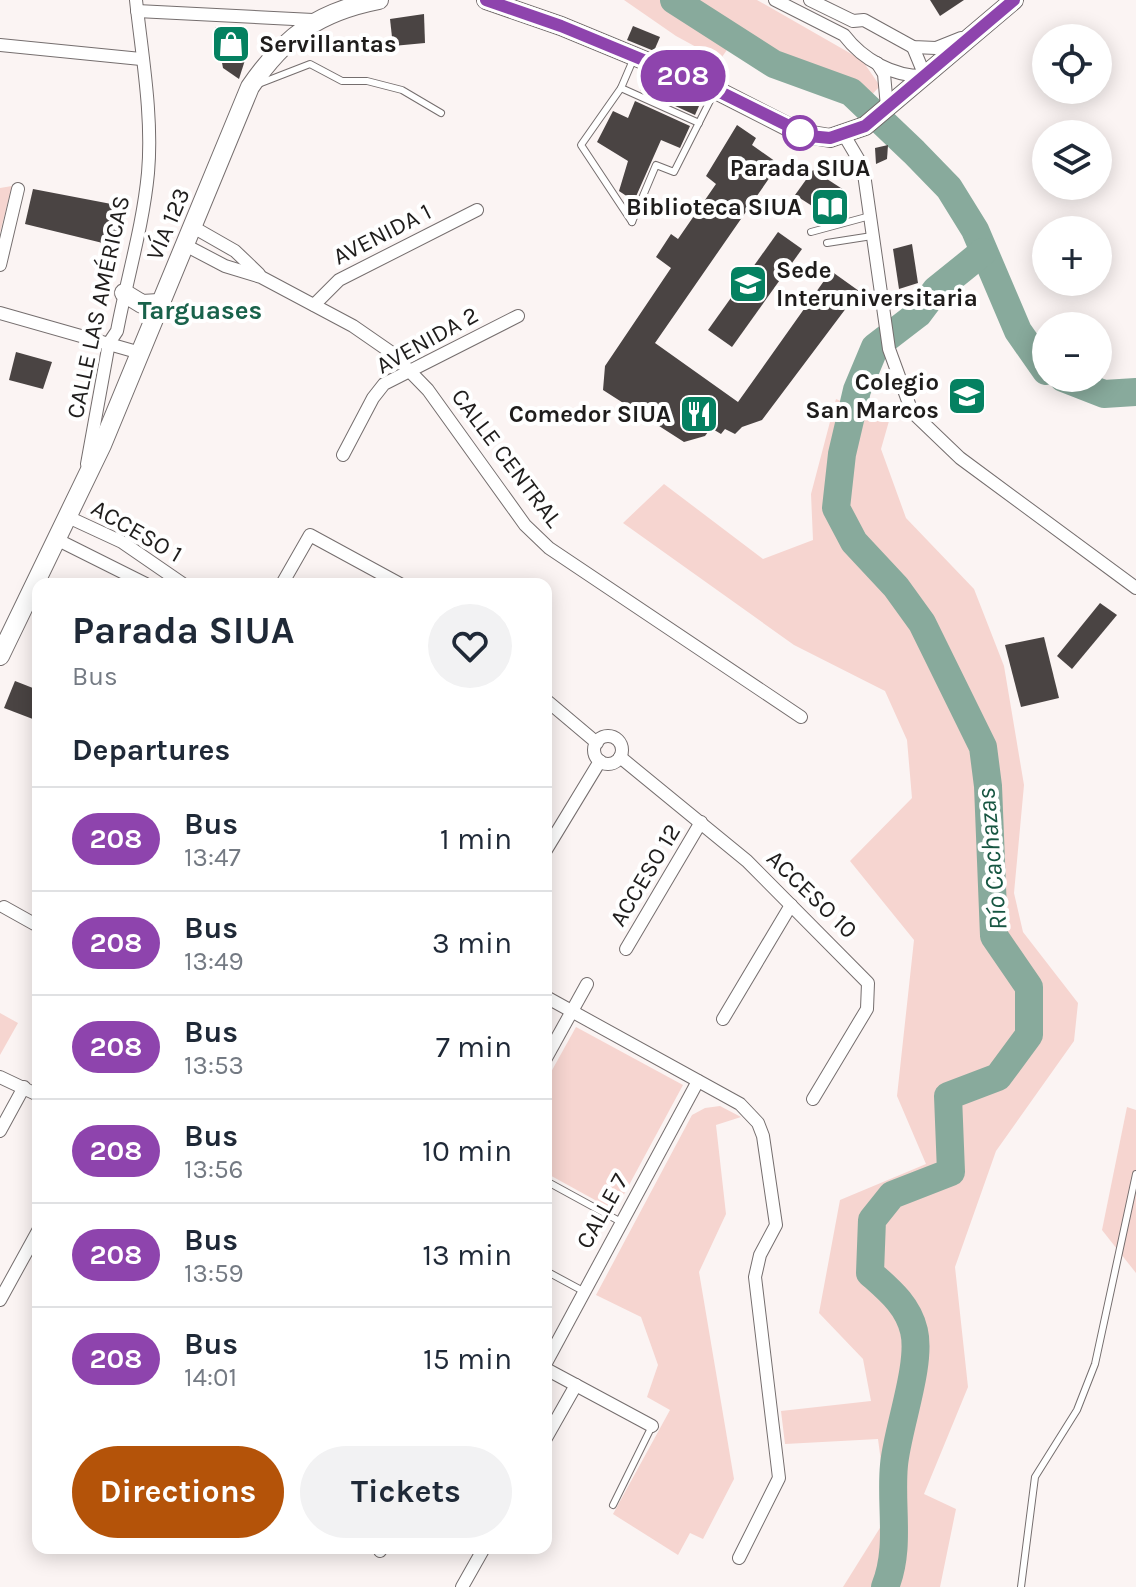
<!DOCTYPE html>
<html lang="en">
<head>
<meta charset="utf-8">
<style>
  body { margin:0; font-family:Karla,sans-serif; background:#f2f2f3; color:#1f2937; height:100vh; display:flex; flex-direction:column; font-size:30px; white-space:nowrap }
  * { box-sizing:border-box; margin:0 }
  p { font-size:26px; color:#747a83 }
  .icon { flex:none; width:44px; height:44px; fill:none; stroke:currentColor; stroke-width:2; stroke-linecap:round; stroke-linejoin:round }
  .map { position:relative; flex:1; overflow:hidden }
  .sheet { position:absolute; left:32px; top:578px; width:520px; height:976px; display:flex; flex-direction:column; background:#fff; border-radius:16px; box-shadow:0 4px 20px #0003 }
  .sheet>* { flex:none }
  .badge { padding:0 16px; border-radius:26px; font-size:28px; line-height:52px }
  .buttons { position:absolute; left:1032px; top:24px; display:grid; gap:16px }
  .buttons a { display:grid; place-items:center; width:80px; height:80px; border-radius:50%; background:#fff; box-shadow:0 4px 20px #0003; font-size:40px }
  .map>.badge { position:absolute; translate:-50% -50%; box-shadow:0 0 0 4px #fff }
  h2 { padding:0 40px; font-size:30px; line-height:72px }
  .round { display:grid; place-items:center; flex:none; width:84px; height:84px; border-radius:42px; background:#f2f2f3 }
  .head { display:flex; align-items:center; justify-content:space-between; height:136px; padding:0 40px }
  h1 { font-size:38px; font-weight:700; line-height:60px }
  .action { display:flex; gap:16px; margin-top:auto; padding:16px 40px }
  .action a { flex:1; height:92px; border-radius:48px; background:#b45309; color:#fff; font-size:32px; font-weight:700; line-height:92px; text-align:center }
  .action a+a { background:#f2f2f3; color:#1f2937 }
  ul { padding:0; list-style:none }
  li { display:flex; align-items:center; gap:24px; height:104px; padding:0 40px; border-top:2px solid #e0e1e3 }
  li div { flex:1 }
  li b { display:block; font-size:30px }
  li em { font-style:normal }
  li .badge { min-width:88px; font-weight:700; text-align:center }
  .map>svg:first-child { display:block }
  .green { fill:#f6d5d0 }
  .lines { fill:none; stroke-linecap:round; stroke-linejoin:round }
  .river { stroke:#88aa9c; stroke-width:28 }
  .building { fill:#4a4443 }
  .service-casing { stroke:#756e6e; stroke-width:8 }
  .minor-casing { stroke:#756e6e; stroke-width:14 }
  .secondary-casing { stroke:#756e6e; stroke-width:20 }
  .service { stroke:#fff; stroke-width:6 }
  .minor { stroke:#fff; stroke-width:12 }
  .secondary { stroke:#fff; stroke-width:18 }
  .line-casing { stroke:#fff; stroke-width:18 }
  .line { stroke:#8e44ad; stroke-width:12 }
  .stop-dot { fill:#fff; stroke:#8e44ad; stroke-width:4 }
  .labels { text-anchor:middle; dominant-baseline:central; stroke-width:8; stroke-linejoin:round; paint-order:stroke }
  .poi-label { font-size:24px; font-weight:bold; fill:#1f1d1c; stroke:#fff; text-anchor:end }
  .stop-label { font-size:24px; font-weight:bold; fill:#1f1d1c; stroke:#fff }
  .street-label { font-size:24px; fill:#1f1d1c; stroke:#fff }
  .neighbourhood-label { font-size:26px; font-weight:bold; fill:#19624b; stroke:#fff }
  .water-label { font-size:26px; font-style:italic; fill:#175642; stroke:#fff }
</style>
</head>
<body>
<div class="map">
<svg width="1136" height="1587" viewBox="0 0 1136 1587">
  <rect width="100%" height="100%" fill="#fbf4f3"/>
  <!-- green -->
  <g class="green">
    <polygon points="624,0 757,0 862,60 880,86 865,102 850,88 773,59 737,35 720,60 676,36"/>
    <polygon points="12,186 0,233 0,188"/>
    <polygon points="836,399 889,421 881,449 906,518 974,589 1004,666 1024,785 1014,893 1023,932 1078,1003 1074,1041 996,1151 955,1267 968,1387 924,1494 956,1509 940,1587 843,1587 888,1515 878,1439 785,1444 781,1411 871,1401 863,1359 819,1313 840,1200 926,1164 897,1096 914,940 850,861 912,798 907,740 885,691 794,645 623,523 664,484 763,559 813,540 811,494"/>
    <polygon points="0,1013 18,1023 0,1055"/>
    <polygon points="576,1027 683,1085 615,1211 546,1173 546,1081"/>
    <polygon points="720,1106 741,1117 716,1125 726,1214 699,1272 734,1479 703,1539 690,1533 678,1555 613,1514 670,1410 647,1397 658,1365 641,1317 596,1295 692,1115 705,1108"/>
    <polygon points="1127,1107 1136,1110 1136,1273 1102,1230"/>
  </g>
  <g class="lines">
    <!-- river -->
    <g class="river">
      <polyline points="674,0 774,64 851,92 914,152 949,188 975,230 1018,331 1046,371"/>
      <polyline points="1063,378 1104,394 1136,392"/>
      <path d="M885 1587C901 1548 890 1506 894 1465 897 1430 922 1364 914 1331 908 1305 889 1290 870 1273L872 1220 892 1195 951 1172 948 1096 998 1077 1029 1035V987L994 936 988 786 983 747 922 623 896 587 854 542 836 508 842 454 857 390 875 347 918 314 936 290 983 252"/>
    </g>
  </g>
  <!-- building -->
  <g class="building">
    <polygon points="930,0 964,0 940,16"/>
    <polygon points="424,14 425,43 393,46 390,19"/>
    <polygon points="633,26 660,37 654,51 627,40"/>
    <polygon points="215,27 240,28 245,60 239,79 223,68"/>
    <polygon points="644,81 699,106 695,115 640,90"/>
    <polygon points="635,101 690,126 680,148 661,140 634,201 619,191 628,161 597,142 613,111 628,118"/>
    <polygon points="737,125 756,138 752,145 779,164 655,343 738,402 831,271 859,291 762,420 742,427 735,434 725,429 721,434 711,428 705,436 684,442 603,390 605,366 671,268 656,257 671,234 678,239 716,184 706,176"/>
    <polygon points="888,145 887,159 876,164 875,148"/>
    <polygon points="813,170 844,190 846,216 834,220 795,195"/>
    <polygon points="33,189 127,207 119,247 25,224"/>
    <polygon points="778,232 802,249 732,347 708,330"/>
    <polygon points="912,244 918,283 899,289 893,249"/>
    <polygon points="16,352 52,362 43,389 9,380"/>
    <polygon points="1100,603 1117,615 1072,669 1057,656"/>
    <polygon points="1044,637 1059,698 1021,707 1005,645"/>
    <polygon points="15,681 38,690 38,721 4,708"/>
  </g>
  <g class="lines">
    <!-- service casing -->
    <g class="service-casing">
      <g id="service">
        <polyline points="261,83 310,64 342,81 367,81 402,90 441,113"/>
        <polyline points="621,88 699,123"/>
        <polyline points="632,222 581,145 621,88 633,60"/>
        <polyline points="632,222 656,165 674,172 715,91"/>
        <polyline points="811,232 870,216"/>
        <polyline points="827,243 872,236"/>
        <polyline points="546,1181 621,1222"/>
        <polyline points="546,1271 583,1291"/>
        <polyline points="613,1505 652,1426"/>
        <polyline points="1021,1587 1035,1477 1077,1410 1095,1364 1136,1174"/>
      </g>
    </g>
    <!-- minor casing -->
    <g class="minor-casing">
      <g id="minor">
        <path d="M775 0 844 35C863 60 894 77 925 76L913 47"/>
        <polyline points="810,0 853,21 864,20 913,47 936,48 961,38"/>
        <polyline points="137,11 313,20"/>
        <polyline points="0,45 141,59"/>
        <polyline points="877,63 884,74 887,107"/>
        <polyline points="844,135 863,167 889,349 912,412 960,458 1136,588"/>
        <polyline points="193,227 235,251 259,274"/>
        <polyline points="185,245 225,266 261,277 353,326 392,353 428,390 525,525 549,548 801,717"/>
        <polyline points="0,265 18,189"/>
        <polyline points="314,305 339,280 477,210"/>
        <polyline points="0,313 137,352"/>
        <polyline points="343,455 373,398 384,384 518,316"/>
        <path d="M87 464 109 343 117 331C127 278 143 226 148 173 153 116 142 56 136 0"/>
        <polyline points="68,517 122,542 183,584"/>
        <polyline points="58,540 146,584"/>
        <polyline points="282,584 310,535 400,584"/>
        <polyline points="546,700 597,743"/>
        <circle cx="608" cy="750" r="14"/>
        <polyline points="620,757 747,861 868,983 867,1009 813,1099"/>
        <polyline points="546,850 600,761"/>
        <polyline points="4,907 38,926"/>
        <polyline points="626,949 701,822"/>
        <polyline points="546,997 740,1104 758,1123 763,1136 776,1225 760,1255 755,1277 779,1478 739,1558"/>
        <polyline points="723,1019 791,905"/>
        <polyline points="546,1058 587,984"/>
        <polyline points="0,1077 38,1095"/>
        <polyline points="0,1131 24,1087"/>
        <polyline points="0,1300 38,1231"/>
        <polyline points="546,1363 698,1081"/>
        <polyline points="546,1369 652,1426"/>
        <polyline points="546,1438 576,1385"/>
        <polyline points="380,1551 382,1548"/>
        <polyline points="462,1587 484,1548"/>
      </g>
    </g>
    <!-- secondary casing -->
    <g class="secondary-casing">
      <g id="secondary">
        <polyline points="486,0 561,26 716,90 800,133 830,138 865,126 1014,0"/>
        <polyline points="124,293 142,304 159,303"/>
        <path d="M0 656 102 445 250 87C285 36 318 12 379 0"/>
      </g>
    </g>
    <!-- service -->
    <use href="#service" class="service"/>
    <!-- minor -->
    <use href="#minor" class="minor"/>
    <!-- secondary -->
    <use href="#secondary" class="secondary"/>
  </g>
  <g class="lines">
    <!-- line casing -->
    <g class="line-casing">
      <polyline id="line" points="486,0 561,26 716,90 809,136 830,138 865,126 1014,0"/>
    </g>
    <!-- line -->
    <use href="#line" class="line"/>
  </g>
  <!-- icons -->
  <defs>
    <g id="shop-square" transform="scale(2)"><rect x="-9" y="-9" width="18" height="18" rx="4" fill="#058161" stroke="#fff"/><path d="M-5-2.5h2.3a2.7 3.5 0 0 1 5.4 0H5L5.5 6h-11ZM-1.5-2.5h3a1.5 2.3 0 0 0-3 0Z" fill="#fff"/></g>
    <g id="library-square" transform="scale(2)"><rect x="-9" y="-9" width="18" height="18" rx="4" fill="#058161" stroke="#fff"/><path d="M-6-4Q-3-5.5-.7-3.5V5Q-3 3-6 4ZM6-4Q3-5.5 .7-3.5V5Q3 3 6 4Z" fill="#fff"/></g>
    <g id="university-square" transform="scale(2)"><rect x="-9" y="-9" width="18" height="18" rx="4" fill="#058161" stroke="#fff"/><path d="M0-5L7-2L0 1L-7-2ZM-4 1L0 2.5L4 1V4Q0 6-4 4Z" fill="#fff"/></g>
    <g id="school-square" transform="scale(2)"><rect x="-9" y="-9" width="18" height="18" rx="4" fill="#058161" stroke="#fff"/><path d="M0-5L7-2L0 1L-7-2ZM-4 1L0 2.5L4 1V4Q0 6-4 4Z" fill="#fff"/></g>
    <g id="restaurant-square" transform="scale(2)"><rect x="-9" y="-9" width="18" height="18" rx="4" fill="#058161" stroke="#fff"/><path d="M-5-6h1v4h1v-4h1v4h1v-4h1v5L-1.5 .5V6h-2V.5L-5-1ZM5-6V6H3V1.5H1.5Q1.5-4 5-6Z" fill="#fff"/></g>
  </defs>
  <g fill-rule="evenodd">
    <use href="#shop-square" x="231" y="44"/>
    <use href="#library-square" x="830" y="207"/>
    <use href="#university-square" x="748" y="284"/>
    <use href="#school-square" x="967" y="396"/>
    <use href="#restaurant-square" x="699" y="414"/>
  </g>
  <!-- markers -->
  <circle class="stop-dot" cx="800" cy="133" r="16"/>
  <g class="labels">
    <!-- poi labels -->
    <g class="poi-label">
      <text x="259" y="44" text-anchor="start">Servillantas</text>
      <text x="802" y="207">Biblioteca SIUA</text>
      <text x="776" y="270" text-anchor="start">Sede<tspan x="776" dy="28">Interuniversitaria</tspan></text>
      <text x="939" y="382">Colegio<tspan x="939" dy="28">San Marcos</tspan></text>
      <text x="671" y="414">Comedor SIUA</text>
    </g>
    <!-- stop labels -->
    <g class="stop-label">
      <text x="800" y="168">Parada SIUA</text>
    </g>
    <!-- street labels -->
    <g class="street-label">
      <text transform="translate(168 224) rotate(-67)">VÍA 123</text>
      <text transform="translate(382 234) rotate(-27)">AVENIDA 1</text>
      <text transform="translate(98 307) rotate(-78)">CALLE LAS AMÉRICAS</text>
      <text transform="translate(427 340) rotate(-29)">AVENIDA 2</text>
      <text transform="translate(507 458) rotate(53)">CALLE CENTRAL</text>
      <text transform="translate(137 531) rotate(30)">ACCESO 1</text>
      <text transform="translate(645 875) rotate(-59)">ACCESO 12</text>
      <text transform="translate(812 894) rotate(44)">ACCESO 10</text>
      <text transform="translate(602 1211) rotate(-61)">CALLE 7</text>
    </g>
    <!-- neighbourhood labels -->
    <g class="neighbourhood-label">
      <text x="200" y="310">Targuases</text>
    </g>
    <!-- water labels -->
    <g class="water-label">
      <text transform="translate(992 859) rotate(-95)">Río Cachazas</text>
    </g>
  </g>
</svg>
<div class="buttons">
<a><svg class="icon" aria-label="locate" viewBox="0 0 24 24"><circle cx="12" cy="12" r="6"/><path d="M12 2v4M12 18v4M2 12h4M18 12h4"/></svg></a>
<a><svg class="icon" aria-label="layers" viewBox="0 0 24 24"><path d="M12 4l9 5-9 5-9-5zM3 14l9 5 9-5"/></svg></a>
<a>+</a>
<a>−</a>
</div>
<b class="badge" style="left:683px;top:76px;background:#8e44ad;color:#fff">208</b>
<section class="sheet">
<div class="head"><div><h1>Parada SIUA</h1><p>Bus</p></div><a class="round"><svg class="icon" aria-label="heart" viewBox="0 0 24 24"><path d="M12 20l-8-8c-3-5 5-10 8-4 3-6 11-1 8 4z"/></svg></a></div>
<h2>Departures</h2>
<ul>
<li><span class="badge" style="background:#8e44ad;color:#fff">208</span><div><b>Bus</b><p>13:47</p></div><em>1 min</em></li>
<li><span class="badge" style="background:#8e44ad;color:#fff">208</span><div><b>Bus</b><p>13:49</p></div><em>3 min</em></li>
<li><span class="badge" style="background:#8e44ad;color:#fff">208</span><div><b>Bus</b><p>13:53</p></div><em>7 min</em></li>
<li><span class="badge" style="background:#8e44ad;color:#fff">208</span><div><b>Bus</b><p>13:56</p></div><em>10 min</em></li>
<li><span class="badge" style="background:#8e44ad;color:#fff">208</span><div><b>Bus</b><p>13:59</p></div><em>13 min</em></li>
<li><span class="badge" style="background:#8e44ad;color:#fff">208</span><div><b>Bus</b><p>14:01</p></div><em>15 min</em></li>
</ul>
<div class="action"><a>Directions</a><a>Tickets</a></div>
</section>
</div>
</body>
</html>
